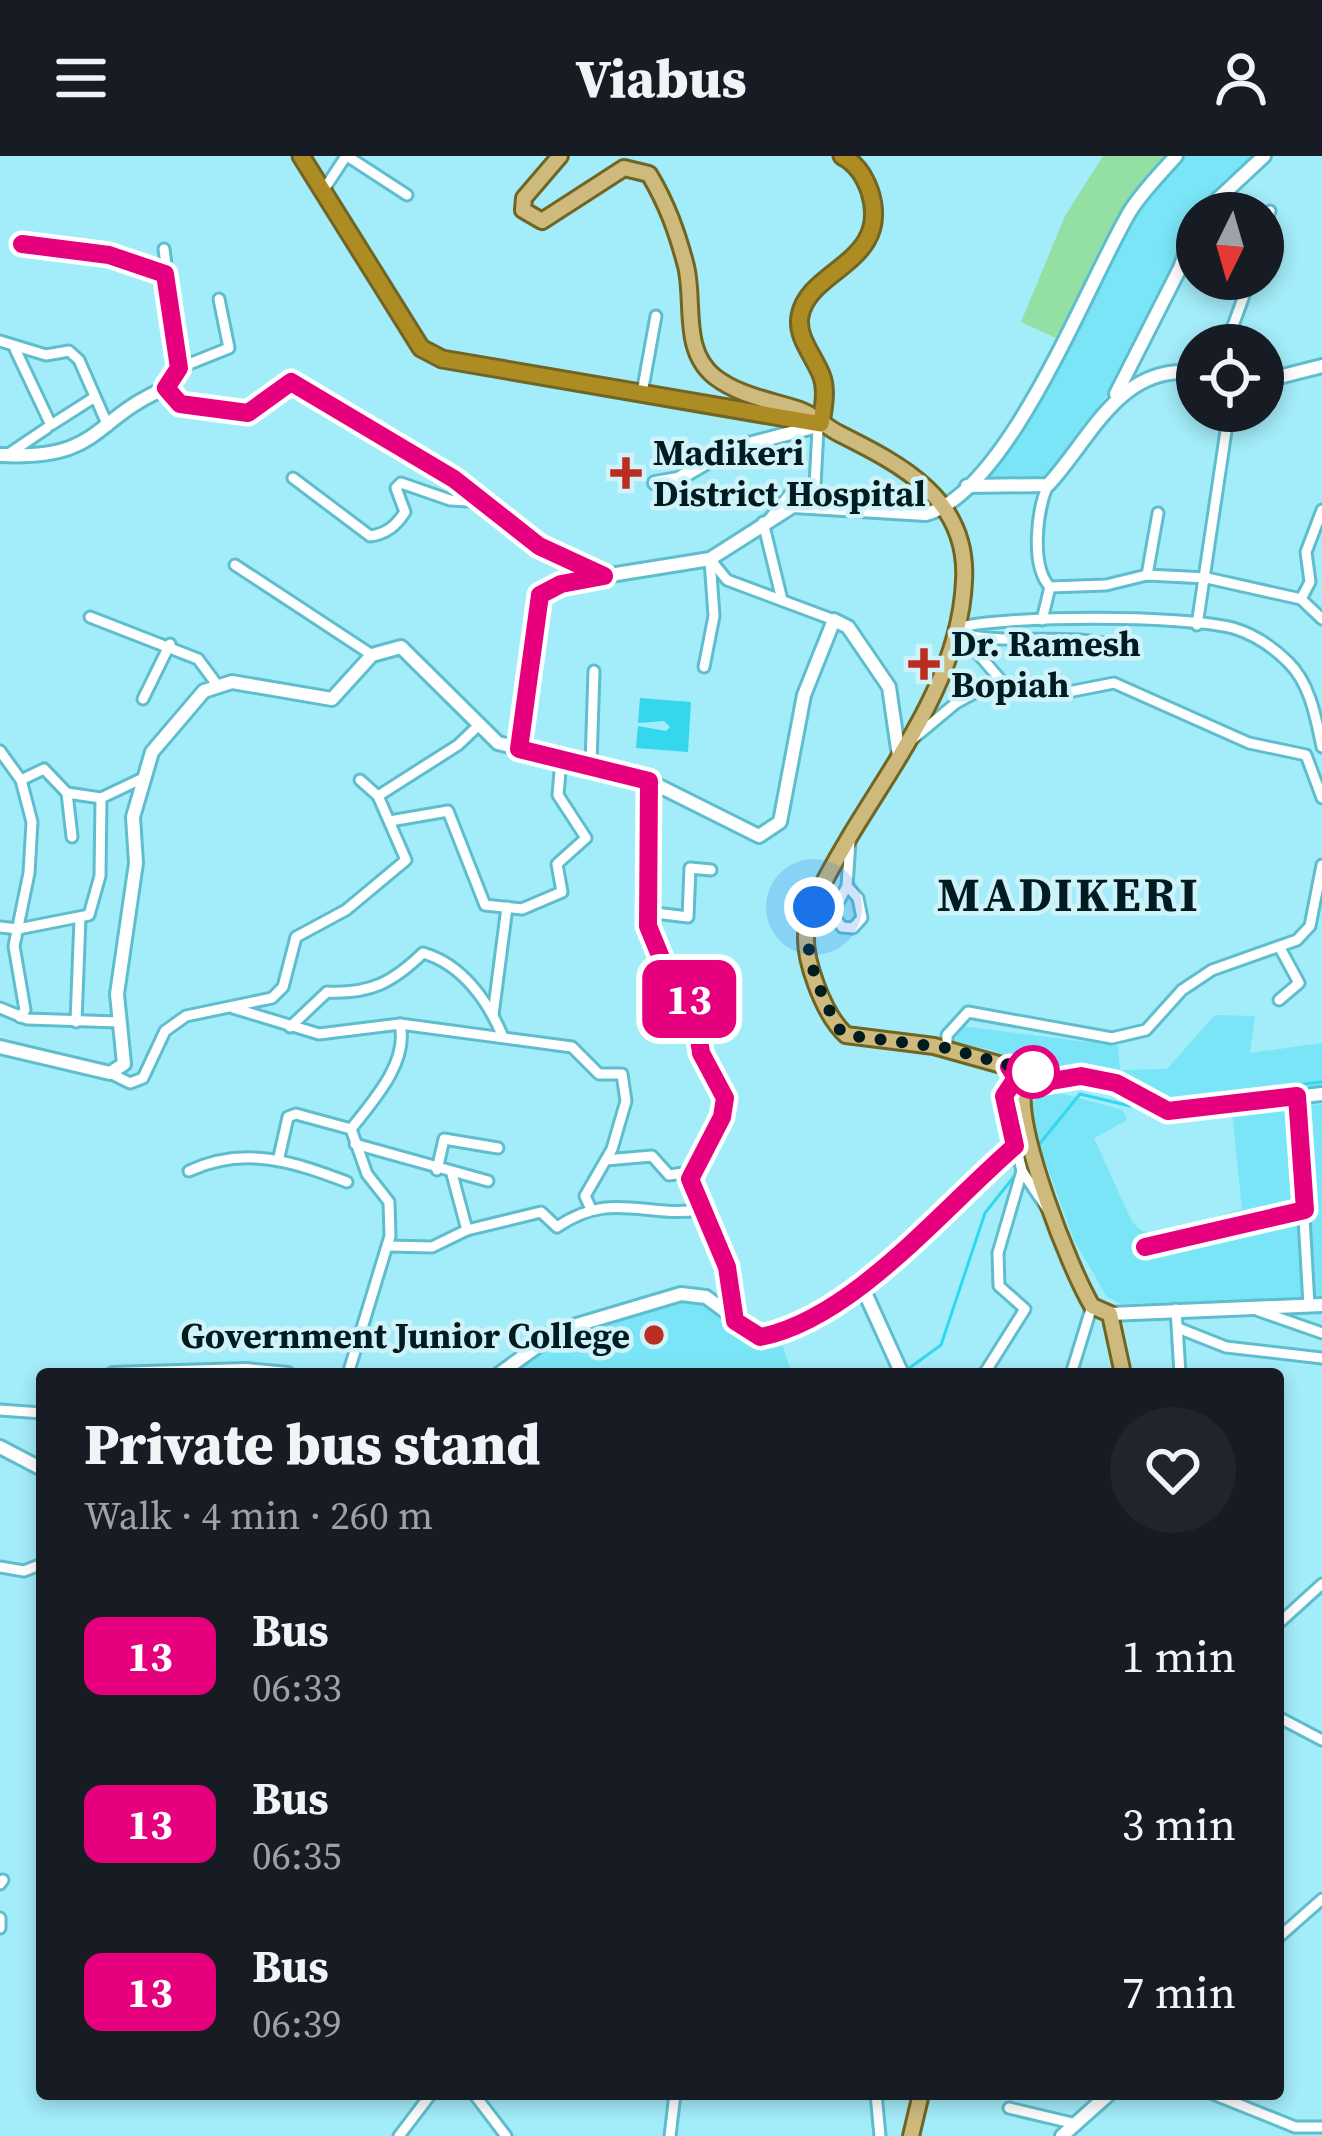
<!DOCTYPE html>
<html lang="en">
<head>
<meta charset="utf-8">
<style>
  body { margin:0; font-family:"Source Serif 4",serif; background:#20242c; color:#f1f3f6; height:100vh; display:flex; flex-direction:column; font-size:45px; white-space:nowrap }
  * { box-sizing:border-box; margin:0 }
  p { font-size:39px; color:#9ea1a6 }
  .icon { flex:none; width:66px; height:66px; fill:none; stroke:currentColor; stroke-width:2; stroke-linecap:round; stroke-linejoin:round }
  .map { position:relative; flex:1; overflow:hidden }
  .side { position:absolute; left:36px; top:1212px; width:1248px; height:732px; display:flex; flex-direction:column; background:#171b24; border-radius:12px; box-shadow:0 6px 18px #0003 }
  .side>* { flex:none }
  .badge { padding:0 24px; border-radius:18px; font-size:42px; line-height:78px }
  .needle { width:78px; rotate:185deg }
  .buttons { position:absolute; left:1176px; top:36px; display:grid; gap:24px }
  .buttons a { display:grid; place-items:center; width:108px; height:108px; border-radius:50%; background:#171b24; box-shadow:0 6px 18px #0003; font-size:60px }
  .you { position:absolute; width:60px; height:60px; margin:-30px; border:9px solid #fff; border-radius:50%; background:#1a73e8; box-shadow:0 0 0 18px #1a73e833 }
  .map>.badge { position:absolute; translate:-50% -50%; box-shadow:0 0 0 6px #fff }
  .round { display:grid; place-items:center; flex:none; width:126px; height:126px; border-radius:63px; background:#20242c }
  .overview { display:flex; align-items:center; justify-content:space-between; height:204px; padding:0 48px }
  h1 { font-size:57px; font-weight:800; line-height:90px }
  ul { padding:0; list-style:none }
  li { display:flex; align-items:center; gap:36px; height:168px; padding:0 48px }
  li div { flex:1 }
  li b { display:block; font-size:45px }
  li em { font-style:normal }
  li .badge { min-width:132px; font-weight:700; text-align:center }
  header { display:flex; justify-content:space-between; align-items:center; height:156px; padding:0 48px; background:#171b24; font-size:54px; font-weight:800 }
  .map>svg:first-child { display:block }
  .built { fill:#79e5f7 }
  .green { fill:#94dfa3 }
  .water { fill:#34d7ee }
  .lines { fill:none; stroke-linecap:round; stroke-linejoin:round }
  .stream { stroke:#34d7ee; stroke-width:3 }
  .street-casing { stroke:#5ebece; stroke-width:15 }
  .secondary-casing { stroke:#5ebece; stroke-width:18 }
  .primary-casing { stroke:#706523; stroke-width:20 }
  .highway-casing { stroke:#706523; stroke-width:21 }
  .street { stroke:#fff; stroke-width:9 }
  .secondary { stroke:#fff; stroke-width:12 }
  .primary { stroke:#ceba7c; stroke-width:14 }
  .highway { stroke:#ad8c24; stroke-width:15 }
  .line-casing { stroke:#fff; stroke-width:27 }
  .line { stroke:#e6007e; stroke-width:18 }
  .walk { stroke:#001c21; stroke-width:12; stroke-dasharray:0 21.6 }
  .poi-dot { fill:#ba2d20; stroke:#d0f3f9; stroke-width:4.5 }
  .stop-dot { fill:#fff; stroke:#e6007e; stroke-width:6 }
  .labels { text-anchor:middle; dominant-baseline:central; stroke-width:9; stroke-linejoin:round; paint-order:stroke }
  .poi-label { font-size:36px; font-weight:bold; fill:#001c21; stroke:#d0f3f9; text-anchor:start }
  .district-label { font-size:48px; font-weight:bold; letter-spacing:3px; fill:#001c21; stroke:#d0f3f9 }
</style>
</head>
<body>
<header><svg class="icon" aria-label="menu" viewBox="0 0 24 24"><path d="M4 6h16M4 12h16M4 18h16"/></svg>Viabus<svg class="icon" aria-label="person" viewBox="0 0 24 24"><circle cx="12" cy="8" r="4"/><path d="M4 21q1-7 8-7t8 7"/></svg></header>
<div class="map">
<svg width="1322" height="1980" viewBox="0 0 1322 1980">
  <rect width="100%" height="100%" fill="#a3ecf9"/>
  <!-- built -->
  <g class="built">
    <polygon points="1183,0 1256,0 1197,57 1131,204 1048,325 981,325 1007,299 1137,60"/>
    <polygon points="1215,859 1255,860 1250,897 1322,887 1322,932 1170,950 1145,932 1080,914 1049,919 992,894 954,886 961,870 1118,890 1120,914 1167,913"/>
    <polygon points="1052,935 1123,954 1127,964 1094,982 1132,1066 1142,1075 1159,1077 1242,1053 1232,955 1322,948 1322,1141 1121,1148 1107,1141 1074,1084 1032,969 1031,946"/>
    <polygon points="680,1142 701,1145 745,1186 780,1182 792,1218 509,1218 548,1187"/>
  </g>
  <!-- green -->
  <polygon class="green" points="1103,0 1164,0 1120,58 1056,182 1021,166 1065,60"/>
  <!-- water -->
  <polygon class="water" points="640,542 691,546 688,596 636,592 638,570 666,575 670,571 664,565 638,567"/>
  <g class="lines">
    <!-- stream -->
    <g class="stream">
      <polyline points="1160,945 1322,926"/>
      <polyline points="1037,991 1080,938 1130,950 1144,948"/>
      <polyline points="908,1213 941,1189 985,1057 1016,1018"/>
    </g>
    <!-- street casing -->
    <g class="street-casing">
      <g id="street">
        <polyline points="347,0 407,39"/>
        <polyline points="323,35 346,0"/>
        <polyline points="1263,74 1270,55"/>
        <polyline points="22,88 109,99 138,113 165,118"/>
        <polyline points="164,93 179,212 166,232"/>
        <polyline points="0,185 46,199 69,195 79,204 108,270"/>
        <polyline points="1226,189 1250,123"/>
        <polyline points="15,193 51,269 95,241"/>
        <polyline points="179,212 229,192 219,143"/>
        <polyline points="642,237 656,160"/>
        <polyline points="7,299 47,272"/>
        <path d="M293 322 370 380C386 378 396 370 405 356L396 332 401 327 450 344 485 346"/>
        <path d="M1048 329C1037 353 1030 410 1050 431L1106 429 1147 419 1207 422 1301 443 1322 463"/>
        <polyline points="814,348 818,273"/>
        <polyline points="770,362 789,339 814,334"/>
        <polyline points="763,366 782,444"/>
        <polyline points="710,403 727,424 834,464"/>
        <polyline points="235,409 372,499"/>
        <polyline points="1147,419 1158,357"/>
        <polyline points="1301,443 1310,426 1306,396 1322,354"/>
        <polyline points="90,461 198,503 218,530"/>
        <polyline points="1042,464 1050,431"/>
        <polyline points="1197,469 1229,255"/>
        <path d="M955 472C1006 459 1183 459 1233 472 1253 478 1273 491 1288 506 1310 527 1316 562 1322 591"/>
        <path d="M961 478C1016 490 1070 475 1124 492"/>
        <polyline points="963,480 1004,528"/>
        <polyline points="704,511 714,460 710,404"/>
        <polyline points="143,543 170,488"/>
        <polyline points="914,582 956,547 991,528 1068,536 1114,527 1249,587 1306,599 1322,642"/>
        <polyline points="519,594 540,439 561,427 599,420"/>
        <polyline points="0,595 21,624 32,666 29,717 14,790 25,854 20,861"/>
        <polyline points="591,608 594,515"/>
        <polyline points="21,624 44,613 67,637 101,642"/>
        <polyline points="649,625 648,770 666,814 695,853 701,897 725,942 722,961 690,1023 727,1111 735,1163"/>
        <polyline points="67,637 72,681"/>
        <polyline points="378,640 458,589 479,569"/>
        <polyline points="390,665 448,655 485,749 522,753 562,736 557,708 586,682 558,639 561,604"/>
        <polyline points="847,730 832,758 842,771 853,772 862,762 858,742 847,730 850,685"/>
        <polyline points="647,756 688,761 690,712 711,714"/>
        <polyline points="0,771 18,773 89,759 100,720 101,642 141,623"/>
        <polyline points="689,817 712,811 729,826 725,840 696,862"/>
        <polyline points="1279,844 1299,827 1280,792"/>
        <polyline points="0,852 27,863 119,866"/>
        <path d="M233 852 319 878 400 868C409 906 373 945 351 973L367 1018 389 1046 390 1080 348 1218"/>
        <polyline points="493,859 507,751"/>
        <polyline points="76,866 80,762"/>
        <polyline points="400,868 572,891 599,918 622,918 626,945 612,993 585,1040 591,1053"/>
        <path d="M290 871 327 836C370 838 392 827 423 797 462 808 488 845 503 881"/>
        <polyline points="947,893 947,879 968,856 1112,882 1146,874 1182,834 1212,814 1297,784 1310,770 1322,709"/>
        <polyline points="110,917 130,927 143,922 165,875 186,860 272,842 283,831 296,781 346,754 406,704 378,640 360,624"/>
        <polyline points="1017,922 1004,940 1022,1015"/>
        <polyline points="1297,940 1309,1149"/>
        <polyline points="355,988 488,1025"/>
        <polyline points="279,1001 288,961 296,958 351,973"/>
        <polyline points="606,1004 652,1000 669,1019 691,1016"/>
        <polyline points="437,1014 444,983 498,992"/>
        <path d="M189 1015C245 989 294 1006 347 1026"/>
        <path d="M452 1018 467 1074 541 1056 557 1071C611 1034 644 1062 699 1054"/>
        <polyline points="388,1090 432,1091 467,1074"/>
        <polyline points="1145,1091 1305,1054"/>
        <polyline points="1176,1153 1180,1218"/>
        <polyline points="1259,1155 1322,1177"/>
        <polyline points="1178,1172 1226,1191 1322,1202"/>
        <polyline points="984,1218 1025,1153 999,1130 998,1097 1022,1015 1048,1054"/>
        <polyline points="1071,1218 1092,1150"/>
        <polyline points="0,1254 42,1257"/>
        <polyline points="0,1411 24,1415 42,1408"/>
        <polyline points="1278,1468 1322,1428"/>
        <polyline points="1278,1561 1322,1584"/>
        <polyline points="0,1728 3,1724"/>
        <polyline points="0,1762 0,1772"/>
        <polyline points="1278,1782 1322,1743"/>
        <polyline points="474,1938 506,1980"/>
        <polyline points="876,1938 880,1980"/>
        <polyline points="1213,1938 1295,1971 1322,1971"/>
        <polyline points="1009,1952 1076,1968"/>
        <polyline points="399,1980 431,1938"/>
        <polyline points="670,1980 675,1938"/>
      </g>
    </g>
    <!-- secondary casing -->
    <g class="secondary-casing">
      <g id="secondary">
        <polyline points="1203,57 1264,0"/>
        <polyline points="1263,225 1322,210"/>
        <polyline points="1116,238 1180,112 1197,66"/>
        <path d="M0 299C103 304 90 264 166 232L180 248 248 257 291 226 455 323 539 390 604 420 710 403 793 350 926 358C1008 336 1086 131 1129 57 1141 37 1160 18 1176 0"/>
        <polyline points="655,327 678,323 730,293 821,269"/>
        <path d="M967 330 1048 329C1091 283 1120 206 1197 217"/>
        <polyline points="0,891 110,917 124,908 117,838 136,707 133,661 152,596 204,535 232,526 332,543 372,499 401,491 498,587 649,625 759,680 780,666 804,539 834,464 848,471 889,531 899,600"/>
        <polyline points="1046,926 1081,920 1116,927 1168,955 1322,938"/>
        <polyline points="861,1128 902,1218"/>
        <polyline points="1110,1158 1322,1149"/>
        <polyline points="113,1218 246,1214 288,1218"/>
        <path d="M499 1218 560 1174 681 1138 706 1141 760 1181C856 1162 952 1043 1026 981"/>
        <polyline points="0,1291 42,1313"/>
        <polyline points="1062,1980 1109,1938"/>
      </g>
    </g>
    <!-- primary casing -->
    <g class="primary-casing">
      <g id="primary">
        <path d="M560 0 524 42 523 54 542 65 624 12 649 18C667 48 677 76 686 110 695 147 681 194 715 221 740 240 770 244 800 254 814 259 825 270 838 277 902 309 969 343 964 425 960 520 897 602 850 680 834 708 814 739 807 771 801 800 824 859 846 879L934 890 1009 911"/>
        <polygon points="1009,911 1030,914 1046,926 1023,935"/>
        <path d="M1023 935C1018 979 1068 1109 1092 1150L1110 1158 1123 1218"/>
        <polyline points="911,1980 921,1938"/>
      </g>
    </g>
    <!-- highway casing -->
    <g class="highway-casing">
      <path id="highway" d="M301 0 421 192 442 203 821 268C823 253 827 235 822 221 815 201 796 182 800 160 808 113 892 107 870 36 865 21 856 7 842 0"/>
    </g>
    <!-- street -->
    <use href="#street" class="street"/>
    <!-- secondary -->
    <use href="#secondary" class="secondary"/>
    <!-- primary -->
    <use href="#primary" class="primary"/>
    <!-- highway -->
    <use href="#highway" class="highway"/>
  </g>
  <g class="lines">
    <!-- line casing -->
    <g class="line-casing">
      <path id="line" d="M22 88 109 99 165 118 179 212 166 232 180 248 248 257 291 226 454 323 539 390 604 420 561 428 540 439 519 593 649 625 648 770 666 814 695 853 701 897 725 942 722 961 690 1023 727 1111 735 1165 760 1181C853 1163 944 1051 1015 990L1004 940 1016 922 1009 911 1030 914 1046 926 1081 920 1116 927 1168 955 1297 940 1305 1054 1145 1091"/>
    </g>
    <!-- line -->
    <use href="#line" class="line"/>
    <!-- walk -->
    <path class="walk" d="M814 751C798 794 819 831 837 871L846 879 947 892 1033 916"/>
  </g>
  <!-- markers -->
  <g class="poi-dot">
    <path d="M620 299h12v12h12v12h-12v12h-12v-12h-12v-12h12z"/>
    <path d="M918 490h12v12h12v12h-12v12h-12v-12h-12v-12h12z"/>
    <circle cx="654" cy="1179" r="12"/>
  </g>
  <circle class="stop-dot" cx="1033" cy="916" r="24"/>
  <g class="labels">
    <!-- poi labels -->
    <g class="poi-label">
      <text x="653" y="296">Madikeri<tspan x="653" dy="41">District Hospital</tspan></text>
      <text x="951" y="487">Dr. Ramesh<tspan x="951" dy="41">Bopiah</tspan></text>
      <text x="630" y="1179" text-anchor="end">Government Junior College</text>
    </g>
    <!-- district labels -->
    <g class="district-label">
      <text x="1069" y="738">MADIKERI</text>
    </g>
  </g>
</svg>
<div class="buttons">
<a><svg class="needle" viewBox="-14 -14 28 28"><path d="M0-13l5 13h-10z" fill="#e53935"/><path d="M0 13l5-13h-10z" fill="#9ea1a6"/></svg></a>
<a><svg class="icon" aria-label="locate" viewBox="0 0 24 24"><circle cx="12" cy="12" r="6"/><path d="M12 2v4M12 18v4M2 12h4M18 12h4"/></svg></a>
</div>
<div class="you" style="left:814px;top:751px"></div>
<b class="badge" style="left:689px;top:843px;background:#e6007e;color:#fff">13</b>
<section class="side">
<div class="overview"><div><h1>Private bus stand</h1><p>Walk · 4 min · 260 m</p></div><a class="round"><svg class="icon" aria-label="heart" viewBox="0 0 24 24"><path d="M12 20l-8-8c-3-5 5-10 8-4 3-6 11-1 8 4z"/></svg></a></div>
<ul>
<li><span class="badge" style="background:#e6007e;color:#fff">13</span><div><b>Bus</b><p>06:33</p></div><em>1 min</em></li>
<li><span class="badge" style="background:#e6007e;color:#fff">13</span><div><b>Bus</b><p>06:35</p></div><em>3 min</em></li>
<li><span class="badge" style="background:#e6007e;color:#fff">13</span><div><b>Bus</b><p>06:39</p></div><em>7 min</em></li>
</ul>
</section>
</div>
</body>
</html>
